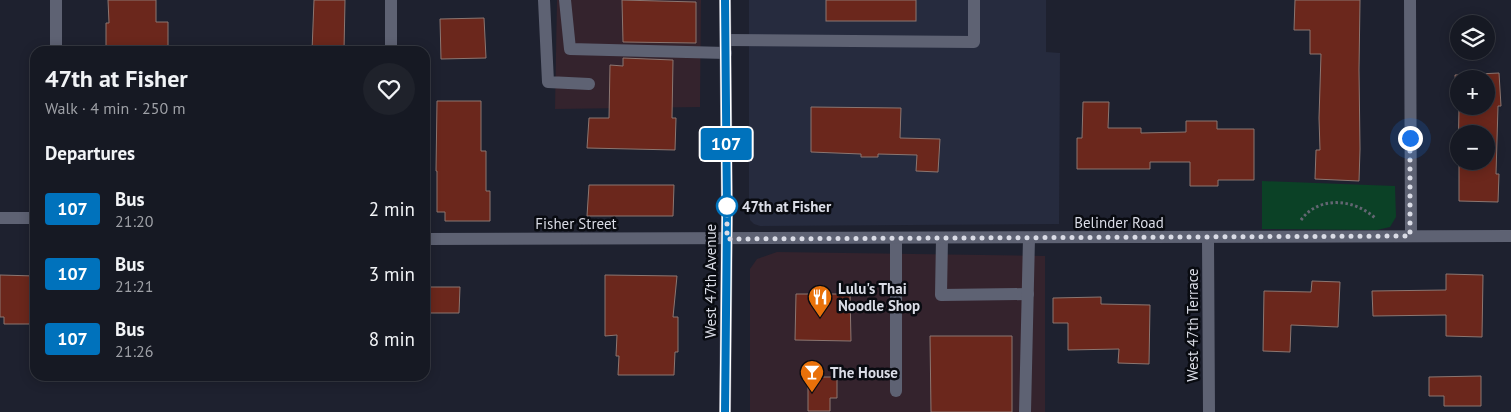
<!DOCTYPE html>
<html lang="en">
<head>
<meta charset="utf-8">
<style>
  body { margin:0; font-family:"PT Sans",sans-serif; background:#1f222b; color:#f1f3f6; height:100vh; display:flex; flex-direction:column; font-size:19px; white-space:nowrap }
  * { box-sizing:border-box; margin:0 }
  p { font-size:16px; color:#9ea0a6 }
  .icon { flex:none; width:28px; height:28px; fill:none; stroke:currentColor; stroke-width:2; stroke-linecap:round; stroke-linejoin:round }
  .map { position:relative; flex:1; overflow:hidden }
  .side { position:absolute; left:30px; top:46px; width:400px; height:335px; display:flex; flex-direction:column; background:#161923; border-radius:15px; box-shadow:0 2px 12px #0003,0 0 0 1px #353841 }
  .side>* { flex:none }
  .badge { padding:0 10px; border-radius:4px; font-size:18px; line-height:32px }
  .controls { position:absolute; left:1450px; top:15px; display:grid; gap:10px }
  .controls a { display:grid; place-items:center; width:45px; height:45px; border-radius:50%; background:#161923; box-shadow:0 2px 12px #0003,0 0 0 1px #353841; font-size:25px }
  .you { position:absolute; width:25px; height:25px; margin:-12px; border:4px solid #fff; border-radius:50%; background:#1a73e8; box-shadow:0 0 0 8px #1a73e833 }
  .map>.badge { position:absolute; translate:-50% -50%; box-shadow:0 0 0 2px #fff }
  h2 { padding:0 15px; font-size:19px; line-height:45px }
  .round { display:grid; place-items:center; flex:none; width:52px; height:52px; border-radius:26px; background:#1f222b }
  .head { display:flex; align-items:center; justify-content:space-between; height:85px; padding:0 15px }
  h1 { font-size:24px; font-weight:700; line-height:38px }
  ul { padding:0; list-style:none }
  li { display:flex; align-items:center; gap:15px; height:65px; padding:0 15px }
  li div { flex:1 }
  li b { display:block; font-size:19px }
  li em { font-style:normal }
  li .badge { min-width:55px; font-weight:700; text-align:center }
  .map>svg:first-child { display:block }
  .commercial { fill:#34232d }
  .built { fill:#262b3e }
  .green { fill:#0b4126 }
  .building { fill:#6b271c; stroke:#8b7671; fill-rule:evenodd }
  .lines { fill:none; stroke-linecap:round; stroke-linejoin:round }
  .path { stroke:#636672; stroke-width:3; stroke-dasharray:2.5 2.5; stroke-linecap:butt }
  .service { stroke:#5e6273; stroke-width:12 }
  .minor { stroke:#5e6273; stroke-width:12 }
  .tertiary { stroke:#5e6273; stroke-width:12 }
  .line-casing { stroke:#fff; stroke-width:11 }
  .line { stroke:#0072bc; stroke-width:8 }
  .walk { stroke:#dadce6; stroke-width:5; stroke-dasharray:0 9 }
  .stop-dot { fill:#fff; stroke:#0072bc; stroke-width:2.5 }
  .labels { text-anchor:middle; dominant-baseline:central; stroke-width:5; stroke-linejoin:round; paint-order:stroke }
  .stop-label { font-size:15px; font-weight:bold; fill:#dadce6; stroke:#090b11; text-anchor:start }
  .street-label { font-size:15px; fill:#dadce6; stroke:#090b11 }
  .poi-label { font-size:15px; font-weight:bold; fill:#dadce6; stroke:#090b11; text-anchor:start }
</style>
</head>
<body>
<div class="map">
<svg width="1511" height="412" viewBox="0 0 1511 412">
  <rect width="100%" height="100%" fill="#1e212f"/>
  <!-- commercial -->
  <g class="commercial">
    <polygon points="557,0 701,0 700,107 555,109"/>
    <polygon points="777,252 1045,256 1045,412 750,412 750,269 757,259"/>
  </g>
  <!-- built -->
  <polygon class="built" points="749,0 1046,0 1046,52 1060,53 1059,224 760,226 754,224 750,220 749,210"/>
  <!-- green -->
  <polygon class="green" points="1262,181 1395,186 1396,217 1390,227 1377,230 1262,229"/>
  <!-- building -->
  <g class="building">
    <polygon points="108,0 156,0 156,22 168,22 168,50 106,51 106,23 109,23"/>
    <polygon points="314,0 345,0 344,51 312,51"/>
    <polygon points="622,0 696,2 696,43 623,42"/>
    <rect x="826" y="0" width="90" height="21"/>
    <polygon points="1295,0 1360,0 1359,70 1360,149 1359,181 1315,179 1316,150 1320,150 1319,118 1321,54 1310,54 1310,30 1294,30"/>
    <polygon points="484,18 486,58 441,59 440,19"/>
    <polygon points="623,58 673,60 672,118 676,118 675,150 587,148 589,118 609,118 610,65 623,66"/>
    <path d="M1499 73 1501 106H1498L1496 174H1499L1498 202 1459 201V162H1458L1459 108H1457L1455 75ZM1459 79H1486V106H1459ZM1459 134H1486V161H1459Z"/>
    <polygon points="437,101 481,101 481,151 486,151 486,191 490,191 490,221 445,221 445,212 437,212 437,171 436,171"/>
    <polygon points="1083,102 1109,102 1108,128 1141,128 1141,133 1186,132 1186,121 1217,121 1217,129 1254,129 1254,180 1218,180 1218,186 1190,186 1190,162 1150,162 1150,169 1077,169 1077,138 1082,138"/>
    <polygon points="811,107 901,108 900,138 940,139 938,172 916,171 917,155 878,154 878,157 861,157 861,154 811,152"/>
    <polygon points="589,185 674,185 673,216 587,216"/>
    <polygon points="1446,274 1483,275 1482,337 1446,336 1446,315 1373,316 1372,291 1446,290"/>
    <polygon points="0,275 35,276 35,324 4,324 4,317 0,317"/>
    <polygon points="605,275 677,276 673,317 678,317 678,352 675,352 674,375 618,375 619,356 616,356 617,335 605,336"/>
    <polygon points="1312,281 1340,282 1338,327 1291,325 1290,352 1263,351 1264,291 1311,292"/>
    <polygon points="428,287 460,287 459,313 427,313"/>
    <polygon points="796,294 850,294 851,341 795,340"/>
    <polygon points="1101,297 1101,304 1150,305 1149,364 1118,363 1119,349 1068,350 1068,323 1053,323 1053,298"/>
    <polygon points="930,336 1012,336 1012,412 931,412"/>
    <polygon points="1481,376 1481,406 1444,406 1444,396 1429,396 1429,377"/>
    <polygon points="808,377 837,377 837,398 830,398 830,411 808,411"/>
  </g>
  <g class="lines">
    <!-- path -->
    <path class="path" d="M1301 220C1319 195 1356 199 1376 219"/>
    <!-- service -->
    <g class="service">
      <polyline points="544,0 548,82 589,84"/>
      <polyline points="565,0 570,49 726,53"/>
      <polyline points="726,40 974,42 974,0"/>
      <polyline points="896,238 896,391"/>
      <polyline points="942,238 941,295 1028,294"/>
      <polyline points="1025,412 1029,238"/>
    </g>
    <!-- minor -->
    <g class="minor">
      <polyline points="56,0 56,51"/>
      <polyline points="391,0 391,51"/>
      <polyline points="1410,0 1411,236"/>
      <polyline points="0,218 35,218"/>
      <polyline points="1208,238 1209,412"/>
      <polyline points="425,239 1511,236"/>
    </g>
    <!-- tertiary -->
    <polyline class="tertiary" points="725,0 727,214 725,412"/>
  </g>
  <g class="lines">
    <!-- line casing -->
    <g class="line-casing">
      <polyline id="line" points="725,0 727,214 725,412"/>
    </g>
    <!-- line -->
    <use href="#line" class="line"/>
    <!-- walk -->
    <polyline class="walk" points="727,206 727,239 1410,236 1410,138"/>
  </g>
  <!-- icons -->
  <defs>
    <g id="restaurant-pin" transform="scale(1.25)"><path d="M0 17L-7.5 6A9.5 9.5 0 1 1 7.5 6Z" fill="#e8710a" stroke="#090b11"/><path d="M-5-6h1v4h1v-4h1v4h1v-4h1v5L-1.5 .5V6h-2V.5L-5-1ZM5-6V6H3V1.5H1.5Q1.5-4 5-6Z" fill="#fff"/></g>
    <g id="bar-pin" transform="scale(1.25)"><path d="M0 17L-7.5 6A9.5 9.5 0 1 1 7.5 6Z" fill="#e8710a" stroke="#090b11"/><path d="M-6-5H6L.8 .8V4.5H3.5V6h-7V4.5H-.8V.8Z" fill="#fff"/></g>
  </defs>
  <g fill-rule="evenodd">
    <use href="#restaurant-pin" x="820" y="297"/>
    <use href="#bar-pin" x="812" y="372"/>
  </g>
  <!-- markers -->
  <circle class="stop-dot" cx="727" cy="206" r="10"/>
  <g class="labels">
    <!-- stop labels -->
    <g class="stop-label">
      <text x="742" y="206">47th at Fisher</text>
    </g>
    <!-- street labels -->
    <g class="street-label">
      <text x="1119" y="222">Belinder Road</text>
      <text x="576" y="223">Fisher Street</text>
      <text transform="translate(710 281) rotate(-90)">West 47th Avenue</text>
      <text transform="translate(1192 325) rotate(-90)">West 47th Terrace</text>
    </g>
    <!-- poi labels -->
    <g class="poi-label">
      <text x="838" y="288">Lulu's Thai<tspan x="838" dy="17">Noodle Shop</tspan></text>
      <text x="830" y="372">The House</text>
    </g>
  </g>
</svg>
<div class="controls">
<a><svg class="icon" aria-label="layers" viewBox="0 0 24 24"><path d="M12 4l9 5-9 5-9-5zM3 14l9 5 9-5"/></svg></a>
<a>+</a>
<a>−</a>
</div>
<div class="you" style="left:1410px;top:138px"></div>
<b class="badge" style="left:726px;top:144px;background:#0072bc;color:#fff">107</b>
<section class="side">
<div class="head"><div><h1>47th at Fisher</h1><p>Walk · 4 min · 250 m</p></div><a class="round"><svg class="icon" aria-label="heart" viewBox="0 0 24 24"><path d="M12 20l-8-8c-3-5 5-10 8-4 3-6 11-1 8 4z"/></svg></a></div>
<h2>Departures</h2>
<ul>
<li><span class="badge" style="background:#0072bc;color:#fff">107</span><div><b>Bus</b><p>21:20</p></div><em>2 min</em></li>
<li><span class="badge" style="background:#0072bc;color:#fff">107</span><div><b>Bus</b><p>21:21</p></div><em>3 min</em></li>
<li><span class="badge" style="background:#0072bc;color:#fff">107</span><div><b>Bus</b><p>21:26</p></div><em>8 min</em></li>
</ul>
</section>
</div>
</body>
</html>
